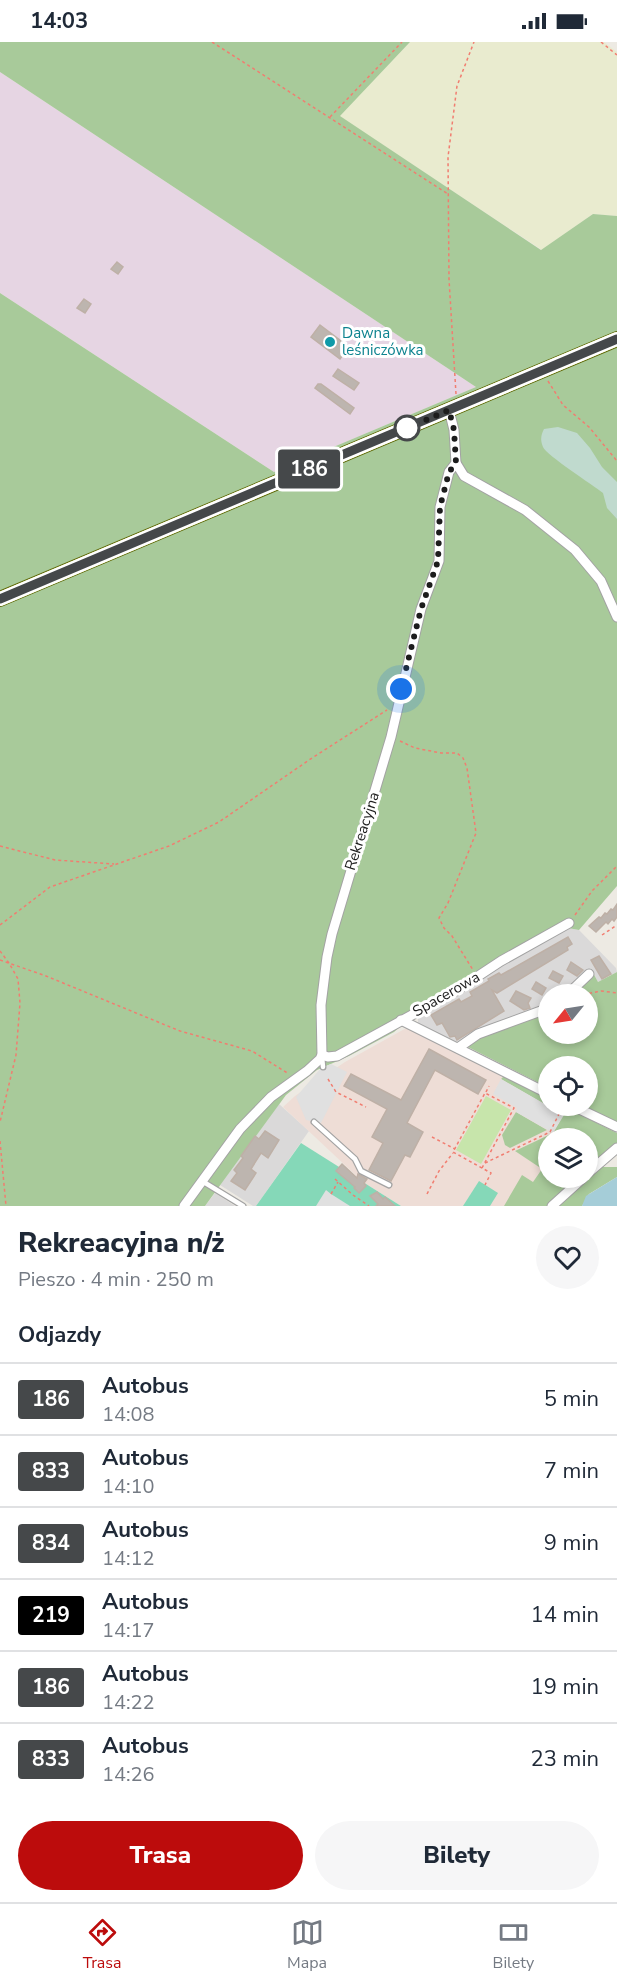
<!DOCTYPE html>
<html lang="pl">
<head>
<meta charset="utf-8">
<style>
  body { margin:0; font-family:"Nunito Sans",sans-serif; background:#f6f6f7; color:#1f2937; height:100vh; display:flex; flex-direction:column; font-size:22px; white-space:nowrap }
  * { box-sizing:border-box; margin:0 }
  p { font-size:20px; color:#747a83 }
  .icon { flex:none; width:33px; height:33px; fill:none; stroke:currentColor; stroke-width:2; stroke-linecap:round; stroke-linejoin:round }
  .map { position:relative; height:1164px; overflow:hidden }
  .panel { display:flex; flex-direction:column; background:#fff; flex:1 }
  .panel>* { flex:none }
  .badge { padding:0 12px; border-radius:4px; font-size:21px; line-height:39px }
  .needle { width:39px; rotate:240deg }
  .fabs { position:absolute; left:538px; top:942px; display:grid; gap:12px }
  .fabs a { display:grid; place-items:center; width:60px; height:60px; border-radius:50%; background:#fff; box-shadow:0 3px 9px #0003; font-size:30px }
  .you { position:absolute; width:30px; height:30px; margin:-15px; border:4px solid #fff; border-radius:50%; background:#1a73e8; box-shadow:0 0 0 9px #1a73e833 }
  .map>.badge { position:absolute; translate:-50% -50%; box-shadow:0 0 0 3px #fff }
  h2 { padding:0 18px; font-size:22px; line-height:54px }
  .round { display:grid; place-items:center; flex:none; width:63px; height:63px; border-radius:32px; background:#f6f6f7 }
  .head { display:flex; align-items:center; justify-content:space-between; height:102px; padding:0 18px }
  h1 { font-size:28px; font-weight:800; line-height:45px }
  .primary-button { display:flex; gap:12px; margin-top:auto; padding:12px 18px }
  .primary-button a { flex:1; height:69px; border-radius:36px; background:#bc0c0c; color:#fff; font-size:24px; font-weight:800; line-height:69px; text-align:center }
  .primary-button a+a { background:#f6f6f7; color:#1f2937 }
  ul { padding:0; list-style:none }
  li { display:flex; align-items:center; gap:18px; height:72px; padding:0 18px; border-top:2px solid #e0e1e3 }
  li div { flex:1 }
  li b { display:block; font-size:22px }
  li em { font-style:normal }
  li .badge { min-width:66px; font-weight:700; text-align:center }
  .status { display:flex; justify-content:space-between; align-items:center; height:42px; padding:0 30px; background:#fff; direction:ltr }
  .status svg { height:16px; fill:currentColor }
  .menu { display:flex; justify-content:space-around; align-items:center; height:84px; border-top:2px solid #e0e1e3; background:#fff; font-size:16px; color:#747a83 }
  .menu a { display:grid; justify-items:center; gap:3px }
  .menu .current { color:#bc0c0c }
  .map>svg:first-child { display:block }
  .residential { fill:#dad9d9 }
  .industrial { fill:#e6d5e3 }
  .military { fill:#eeddd6 }
  .farmland { fill:#e9ebcf }
  .grass { fill:#c7e5ab }
  .forest { fill:#a8ca9a }
  .wetland { fill:#c0dace }
  .pitch { fill:#85d8b8 }
  .parking { fill:#e0e0e0 }
  .water { fill:#a5cdd8 }
  .building { fill:#bdb5af; stroke:#beb0a6; stroke-width:1.5 }
  .lines { fill:none; stroke-linecap:round; stroke-linejoin:round }
  .lane-casing { stroke:#a3a3a3; stroke-width:7 }
  .street-casing { stroke:#a3a3a3; stroke-width:11 }
  .secondary-casing { stroke:#616b0b; stroke-width:16 }
  .path { stroke:#f17d70; stroke-width:1.5; stroke-dasharray:3 3; stroke-linecap:butt }
  .lane { stroke:#fff; stroke-width:4.5 }
  .street { stroke:#fff; stroke-width:9 }
  .secondary { stroke:#f2f5b9; stroke-width:14 }
  .line-casing { stroke:#fff; stroke-width:14 }
  .line { stroke:#45484a; stroke-width:9 }
  .walk { stroke:#1c1c1c; stroke-width:6; stroke-dasharray:0 10.8 }
  .culture-dot { fill:#0f9aa8; stroke:#fff; stroke-width:2 }
  .stop-dot { fill:#fff; stroke:#45484a; stroke-width:3 }
  .labels { text-anchor:middle; dominant-baseline:central; stroke-width:6; stroke-linejoin:round; paint-order:stroke }
  .culture-label { font-size:15px; fill:#0d838f; stroke:#fff; text-anchor:start }
  .street-label { font-size:15px; fill:#1c1c1c; stroke:#fff }
</style>
</head>
<body>
<div class="status"><b>14:03</b><svg viewBox="0 0 49 12"><path d="M0 12V9h3v3zM5 12V6h3v6zM10 12V3h3v9zM15 12V0h3v12zM26 1h20v11H26zM47 4h2v5h-2z"/></svg></div>
<div class="map">
<svg width="617" height="1164" viewBox="0 0 617 1164">
  <rect width="100%" height="100%" fill="#edeae3"/>
  <!-- residential -->
  <g class="residential">
    <polygon points="568,886 579,888 616,926 617,930 598,940 591,927 565,952 549,952 549,963 478,989 457,1000 418,981 418,972"/>
    <polygon points="279,1062 309,1089 256,1164 253,1164 220,1143"/>
    <polygon points="215,1151 235,1164 205,1164"/>
  </g>
  <!-- industrial -->
  <polygon class="industrial" points="0,30 476,345 274,430 0,251"/>
  <!-- military -->
  <polygon class="military" points="410,984 549,1057 549,1064 617,1092 617,1109 588,1096 549,1096 549,1164 401,1164 363,1140 283,1065 295,1054 345,1020"/>
  <!-- farmland -->
  <polygon class="farmland" points="410,0 604,0 617,10 617,174 593,172 542,208 339,74"/>
  <!-- grass -->
  <polygon class="grass" points="486,1054 511,1068 481,1122 456,1108"/>
  <!-- forest -->
  <g class="forest">
    <polygon points="0,0 410,0 340,74 541,208 593,172 617,174 617,844 579,888 568,886 409,977 394,990 349,1014 317,1028 286,1053 205,1164 0,1164 0,251 274,430 476,345 0,30"/>
    <polygon points="591,927 598,940 617,930 617,1080 583,1064 588,1064 588,1024 549,1024 549,1046 458,1000 477,989 549,963 549,992 588,992 588,952 565,952"/>
    <polygon points="504,1034 549,1056 549,1064 563,1064 617,1091 617,1101 588,1127 588,1096 549,1096 549,1136 578,1136 548,1164 504,1164 522,1133 533,1140 542,1127 515,1109 553,1091 563,1073 501,1037"/>
    <polygon points="516,1070 547,1088 510,1106 505,1103 502,1093"/>
    <polygon points="600,1125 617,1125 617,1135 589,1152 582,1164 556,1164"/>
  </g>
  <!-- wetland -->
  <path class="wetland" d="M558 385 577 391 590 406 602 425 617 440V477L607 466 603 451C593 443 546 413 543 405 540 398 541 393 544 387Z"/>
  <!-- pitch -->
  <g class="pitch">
    <polygon points="301,1101 401,1164 256,1164"/>
    <polygon points="479,1139 498,1151 490,1164 463,1164"/>
  </g>
  <!-- parking -->
  <g class="parking">
    <polygon points="331,1022 347,1030 321,1081 306,1078 296,1055 321,1026"/>
    <polygon points="501,1037 564,1073 553,1091 516,1070 517,1066 493,1052"/>
    <polygon points="326,1148 331,1152 350,1164 316,1164"/>
  </g>
  <!-- water -->
  <polygon class="water" points="617,1135 617,1164 582,1164 586,1154"/>
  <!-- building -->
  <g class="building">
    <polygon points="117,220 123,225 118,232 111,227"/>
    <polygon points="84,257 91,262 85,271 77,266"/>
    <polygon points="320,283 349,305 340,317 311,295"/>
    <polygon points="338,327 359,341 354,348 333,334"/>
    <polygon points="318,342 321,342 354,366 350,372 315,346"/>
    <polygon points="617,862 617,875 614,879 612,877 608,882 606,880 596,890 589,884 599,875 601,876 605,871 607,872 611,867 613,868"/>
    <polygon points="568,895 572,902 567,905 568,908 497,951 492,948 504,969 457,998 455,994 450,995 442,981 437,983 431,973 459,957 461,960 472,954 470,950 489,939 488,937 499,931 501,933"/>
    <polygon points="599,914 611,932 602,937 591,918"/>
    <polygon points="571,920 583,928 577,934 567,928"/>
    <polygon points="553,929 563,934 559,941 549,936"/>
    <polygon points="536,940 546,946 542,953 532,947"/>
    <polygon points="516,949 531,956 528,961 530,966 524,968 510,959"/>
    <polygon points="429,1007 486,1038 478,1052 435,1028 407,1081 423,1090 410,1115 405,1113 391,1139 369,1128 383,1101 372,1095 387,1067 344,1044 351,1032 401,1058"/>
    <polygon points="265,1089 279,1098 268,1116 261,1111 251,1127 256,1131 245,1148 231,1139 237,1131 234,1128 243,1116 241,1114 255,1094 259,1097"/>
    <polygon points="342,1122 357,1136 358,1132 367,1137 364,1141 366,1144 359,1151 354,1146 355,1145 336,1129"/>
    <polygon points="377,1150 383,1157 385,1155 395,1164 376,1164 378,1162 370,1154"/>
  </g>
  <g class="lines">
    <!-- lane casing -->
    <g class="lane-casing">
      <g id="lane">
        <polyline points="322,1015 323,1025"/>
        <polyline points="314,1080 355,1117 361,1129 389,1143"/>
        <polyline points="202,1139 243,1164"/>
      </g>
    </g>
    <!-- street casing -->
    <g class="street-casing">
      <g id="street">
        <polyline points="456,421 464,434 525,468 575,508 601,539 617,575"/>
        <polyline points="568,952 589,932"/>
        <polyline points="401,978 549,1052"/>
        <polyline points="458,1006 478,992 549,966"/>
        <polyline points="322,1013 328,1015 337,1014 454,950 501,919 569,881"/>
        <polyline points="573,1064 617,1085"/>
        <polyline points="588,1131 617,1106"/>
        <polyline points="184,1164 240,1087 271,1055 307,1029 320,1017 322,1013 321,963 327,915 332,892 391,695 421,567 439,519 440,465 449,430 456,421 454,388 449,368"/>
        <polyline points="552,1164 583,1136"/>
      </g>
    </g>
    <!-- secondary casing -->
    <g class="secondary-casing">
      <polyline id="secondary" points="0,557 617,297"/>
    </g>
    <!-- path -->
    <g class="path">
      <polyline points="212,0 448,152"/>
      <polyline points="601,0 617,13"/>
      <polyline points="330,75 402,0"/>
      <polyline points="548,339 563,363 589,385 617,419"/>
      <polyline points="456,352 449,237 448,115 457,44 474,0"/>
      <polyline points="400,699 415,706 441,711 457,711 463,716 467,726 476,791 448,861 439,876 444,886 452,894 473,928"/>
      <polyline points="0,804 55,818 114,822"/>
      <polyline points="575,873 592,849 617,824"/>
      <polyline points="0,883 50,845 169,804 219,780 312,716 387,668"/>
      <polyline points="602,893 617,883"/>
      <polyline points="0,909 9,921 18,937 20,961 16,1013 0,1080"/>
      <polyline points="0,918 46,934 180,989 252,1009 289,1032"/>
      <polyline points="584,950 586,952 601,949 617,951"/>
      <polyline points="328,1037 336,1050 366,1065"/>
      <polyline points="486,1050 489,1044"/>
      <polyline points="432,1095 455,1107"/>
      <polyline points="0,1099 6,1164"/>
      <polyline points="485,1121 550,1090 563,1064"/>
      <polyline points="482,1126 514,1066 485,1051 453,1110 491,1131 485,1143"/>
      <polyline points="335,1137 353,1153 369,1164"/>
      <polyline points="331,1152 338,1140"/>
      <polyline points="427,1152 439,1129 453,1111"/>
    </g>
    <!-- lane -->
    <use href="#lane" class="lane"/>
    <!-- street -->
    <use href="#street" class="street"/>
    <!-- secondary -->
    <use href="#secondary" class="secondary"/>
  </g>
  <g class="lines">
    <!-- line casing -->
    <g class="line-casing">
      <polyline id="line" points="0,557 617,297"/>
    </g>
    <!-- line -->
    <use href="#line" class="line"/>
    <!-- walk -->
    <polyline class="walk" points="401,647 421,567 438,519 440,465 449,430 456,421 454,388 449,368 407,386"/>
  </g>
  <!-- markers -->
  <circle class="culture-dot" cx="330" cy="300" r="6"/>
  <circle class="stop-dot" cx="407" cy="386" r="12"/>
  <g class="labels">
    <!-- culture labels -->
    <g class="culture-label">
      <text x="342" y="291">Dawna<tspan x="342" dy="17">leśniczówka</tspan></text>
    </g>
    <!-- street labels -->
    <g class="street-label">
      <text transform="translate(362 789) rotate(-72)">Rekreacyjna</text>
      <text transform="translate(446 952) rotate(-30)">Spacerowa</text>
    </g>
  </g>
</svg>
<div class="fabs">
<a><svg class="needle" viewBox="-14 -14 28 28"><path d="M0-13l5 13h-10z" fill="#e53935"/><path d="M0 13l5-13h-10z" fill="#747a83"/></svg></a>
<a><svg class="icon" aria-label="locate" viewBox="0 0 24 24"><circle cx="12" cy="12" r="6"/><path d="M12 2v4M12 18v4M2 12h4M18 12h4"/></svg></a>
<a><svg class="icon" aria-label="layers" viewBox="0 0 24 24"><path d="M12 4l9 5-9 5-9-5zM3 14l9 5 9-5"/></svg></a>
</div>
<div class="you" style="left:401px;top:647px"></div>
<b class="badge" style="left:309px;top:427px;background:#45484a;color:#fff">186</b>
</div>
<section class="panel">
<div class="head"><div><h1>Rekreacyjna n/ż</h1><p>Pieszo · 4 min · 250 m</p></div><a class="round"><svg class="icon" aria-label="heart" viewBox="0 0 24 24"><path d="M12 20l-8-8c-3-5 5-10 8-4 3-6 11-1 8 4z"/></svg></a></div>
<h2>Odjazdy</h2>
<ul>
<li><span class="badge" style="background:#45484a;color:#fff">186</span><div><b>Autobus</b><p>14:08</p></div><em>5 min</em></li>
<li><span class="badge" style="background:#45484a;color:#fff">833</span><div><b>Autobus</b><p>14:10</p></div><em>7 min</em></li>
<li><span class="badge" style="background:#45484a;color:#fff">834</span><div><b>Autobus</b><p>14:12</p></div><em>9 min</em></li>
<li><span class="badge" style="background:#000;color:#fff">219</span><div><b>Autobus</b><p>14:17</p></div><em>14 min</em></li>
<li><span class="badge" style="background:#45484a;color:#fff">186</span><div><b>Autobus</b><p>14:22</p></div><em>19 min</em></li>
<li><span class="badge" style="background:#45484a;color:#fff">833</span><div><b>Autobus</b><p>14:26</p></div><em>23 min</em></li>
</ul>
<div class="primary-button"><a>Trasa</a><a>Bilety</a></div>
</section>
<nav class="menu">
<a class="current"><svg class="icon" aria-label="directions" viewBox="0 0 24 24"><path d="M12 3l9 9-9 9-9-9zM9 14v-3h6M13 9l2 2-2 2"/></svg>Trasa</a>
<a><svg class="icon" aria-label="map" viewBox="0 0 24 24"><path d="M3 6l6-2 6 2 6-2v14l-6 2-6-2-6 2zM9 4v14M15 6v14"/></svg>Mapa</a>
<a><svg class="icon" aria-label="tickets" viewBox="0 0 24 24"><path d="M3 7h18v10H3zM15 7v10"/></svg>Bilety</a>
</nav>
</body>
</html>
